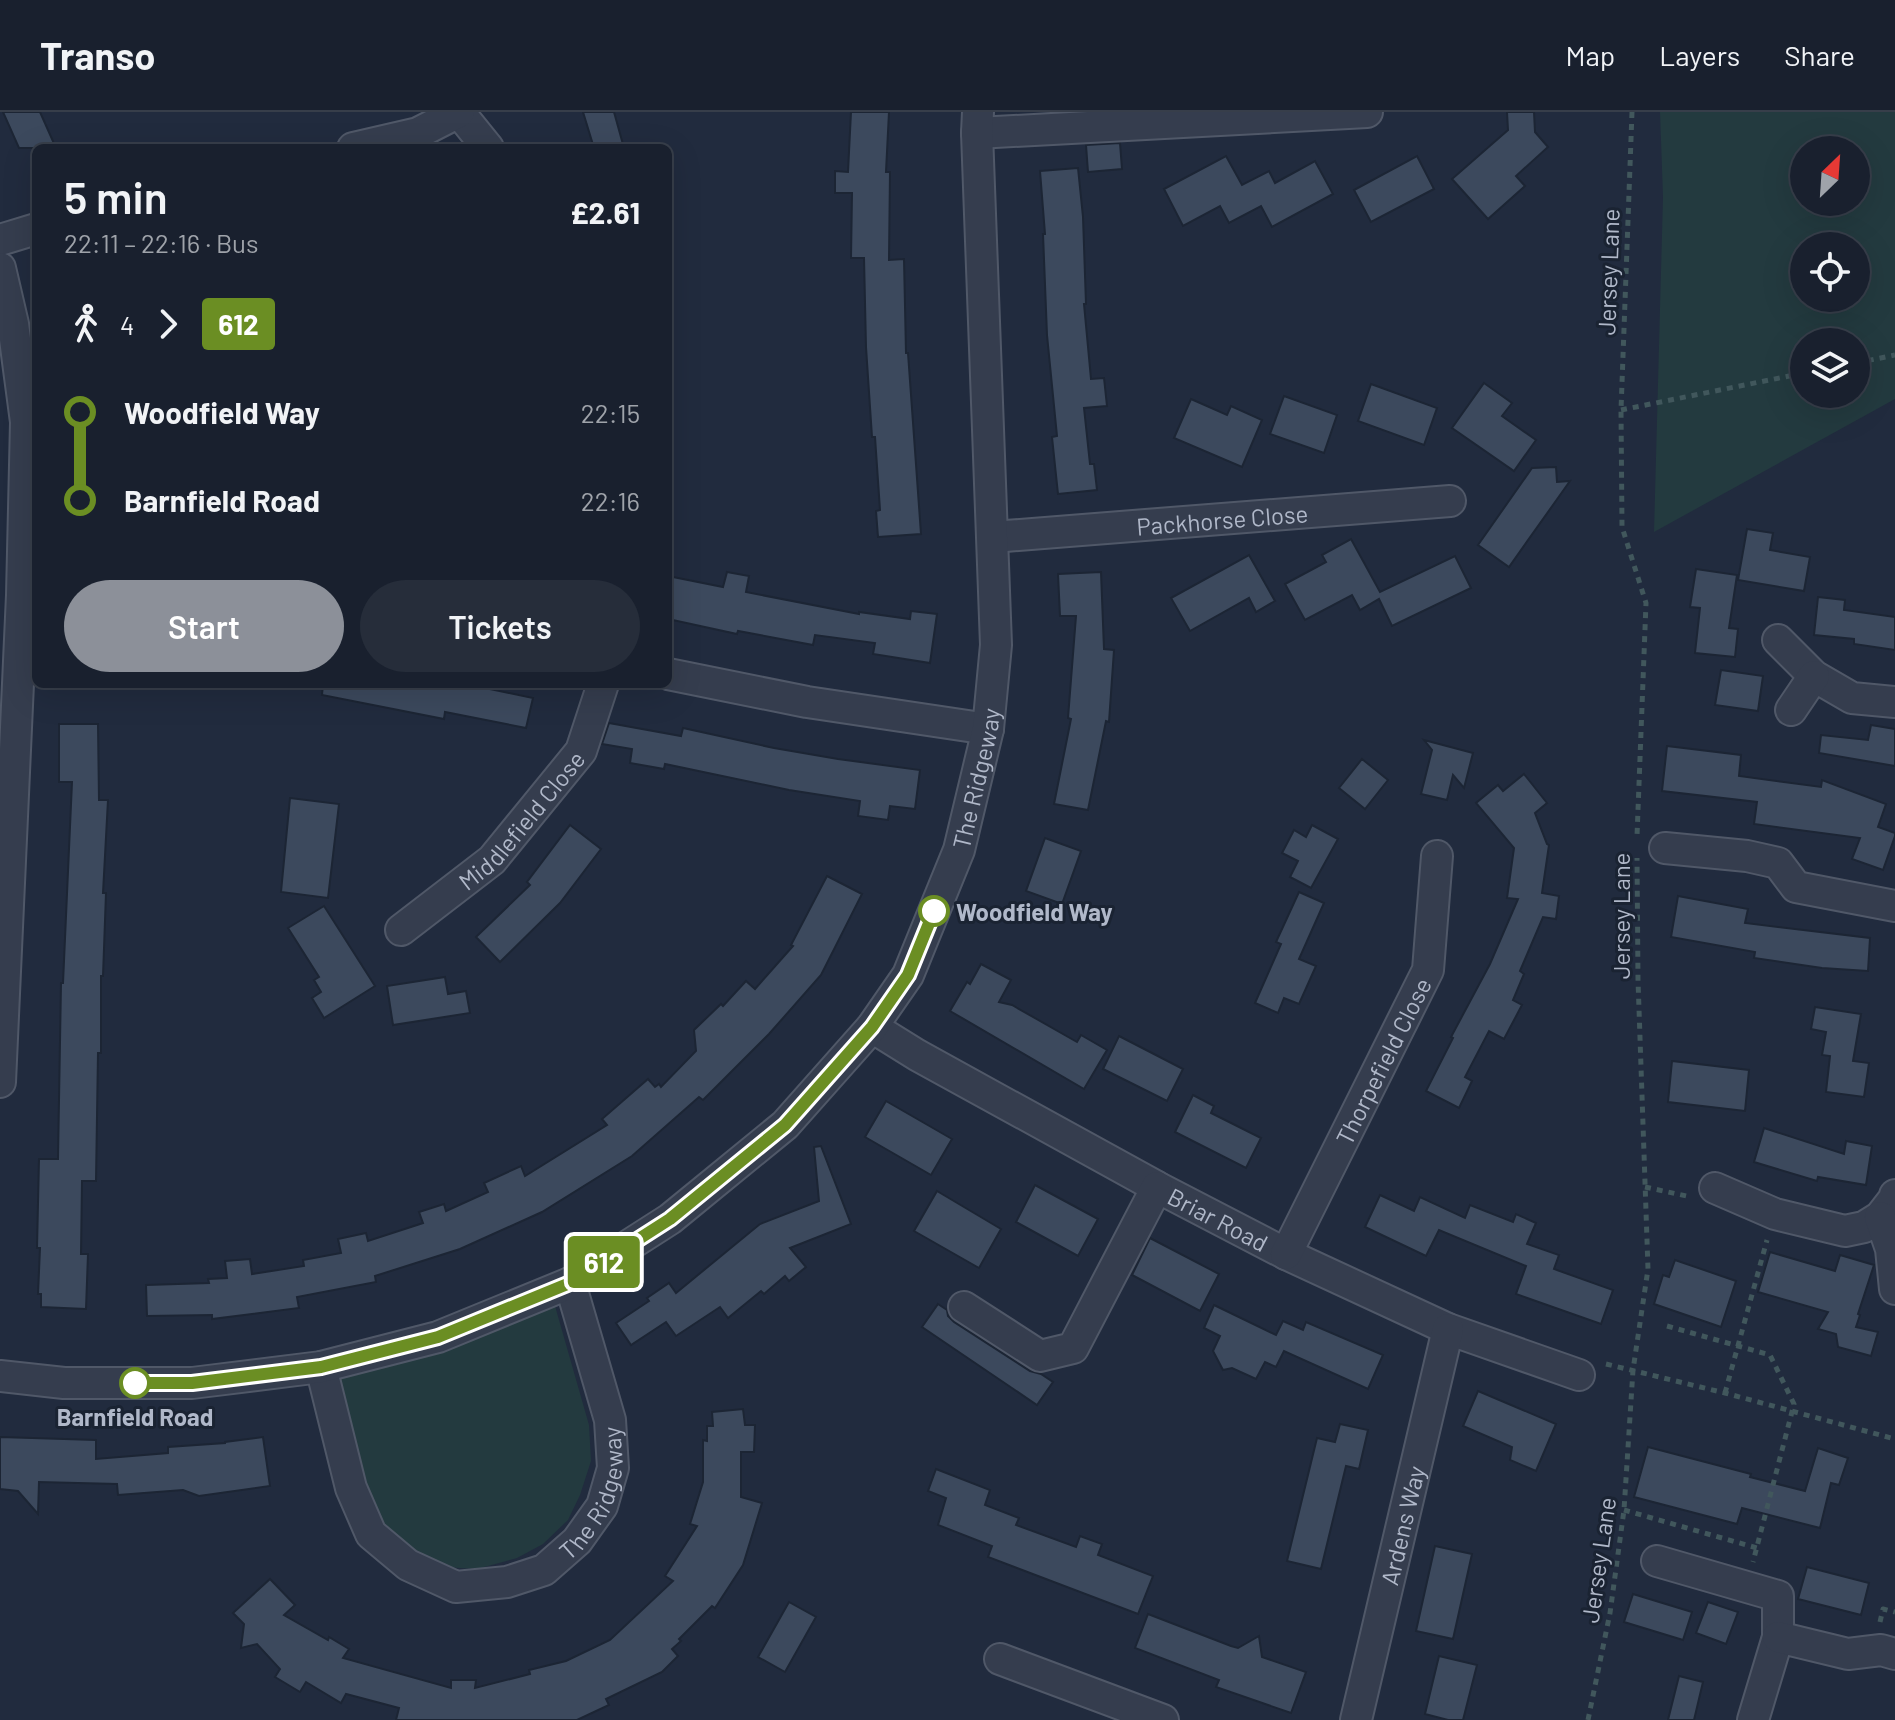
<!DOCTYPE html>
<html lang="en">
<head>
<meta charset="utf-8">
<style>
  body { margin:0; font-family:Barlow,sans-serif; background:#262d3a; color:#f1f3f6; height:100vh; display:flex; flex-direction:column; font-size:30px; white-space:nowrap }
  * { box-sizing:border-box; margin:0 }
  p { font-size:26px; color:#9fa3aa }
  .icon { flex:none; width:44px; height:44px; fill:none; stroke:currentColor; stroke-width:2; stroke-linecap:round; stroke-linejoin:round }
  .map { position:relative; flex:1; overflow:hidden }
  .details { position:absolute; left:32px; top:32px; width:640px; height:544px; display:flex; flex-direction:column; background:#19202e; border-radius:12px; box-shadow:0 8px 32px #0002,0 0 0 2px #373e4a }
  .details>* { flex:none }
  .badge { padding:0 16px; border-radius:6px; font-size:28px; line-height:52px }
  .needle { width:52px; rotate:25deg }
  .tools { position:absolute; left:1790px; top:24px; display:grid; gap:16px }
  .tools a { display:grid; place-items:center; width:80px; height:80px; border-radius:50%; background:#19202e; box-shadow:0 8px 32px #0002,0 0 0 2px #373e4a; font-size:40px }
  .map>.badge { position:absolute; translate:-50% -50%; box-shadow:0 0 0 4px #fff }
  .legs { display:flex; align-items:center; gap:12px; height:88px; padding:0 32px; font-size:26px }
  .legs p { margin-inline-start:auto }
  .headline { display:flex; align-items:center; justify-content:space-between; height:136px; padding:0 32px }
  h1 { font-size:44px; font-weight:600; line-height:60px }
  .cta { display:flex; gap:16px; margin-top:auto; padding:16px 32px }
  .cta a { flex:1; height:92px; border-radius:48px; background:#8c9099; color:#fff; font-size:32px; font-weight:600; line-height:92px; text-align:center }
  .cta a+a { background:#262d3a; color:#f1f3f6 }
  ul { padding:0 32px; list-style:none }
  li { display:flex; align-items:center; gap:28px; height:88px; font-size:30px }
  li i { display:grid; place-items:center; width:12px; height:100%; margin:0 10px; background:currentColor }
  li i::after { content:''; width:20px; height:20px; margin:-10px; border:6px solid; border-radius:50%; background:#19202e }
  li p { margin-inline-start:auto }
  li:first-child i { background:linear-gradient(#0000 50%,currentColor 0) }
  li:last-child i { background:linear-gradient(currentColor 50%,#0000 0) }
  header { display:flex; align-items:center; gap:48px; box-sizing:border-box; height:112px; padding:0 40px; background:#19202e; border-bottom:2px solid #373e4a }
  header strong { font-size:38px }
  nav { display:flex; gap:44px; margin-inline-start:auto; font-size:28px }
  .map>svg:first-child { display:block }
  .green { fill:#233a3f; fill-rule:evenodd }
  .building { fill:#3c495d; stroke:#1c2534; stroke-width:2 }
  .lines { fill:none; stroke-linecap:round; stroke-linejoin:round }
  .minor-casing { stroke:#505868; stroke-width:34 }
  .path { stroke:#41575c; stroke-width:5; stroke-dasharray:6 6; stroke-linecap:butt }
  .minor { stroke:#353d4e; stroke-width:30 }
  .line-1-casing { stroke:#fff; stroke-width:18 }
  .line-1 { stroke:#6b8e23; stroke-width:12 }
  .stop-1-dot { fill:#fff; stroke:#6b8e23; stroke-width:4 }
  .labels { text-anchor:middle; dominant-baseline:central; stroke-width:6; stroke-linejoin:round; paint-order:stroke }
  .street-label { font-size:24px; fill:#b0b8c9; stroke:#1a2332 }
  .stop-label { font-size:24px; font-weight:bold; fill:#b0b8c9; stroke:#1a2332; text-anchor:start }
</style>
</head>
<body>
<header>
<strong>Transo</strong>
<nav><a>Map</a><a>Layers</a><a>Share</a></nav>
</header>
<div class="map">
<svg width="1895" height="1608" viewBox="0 0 1895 1608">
  <rect width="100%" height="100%" fill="#212b3e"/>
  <!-- green -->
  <g class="green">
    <path d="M1660 0H1895V287L1654 420 1663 85ZM1856 38V90H1804V38ZM1856 134V186H1804V134ZM1804 230H1856V282H1804Z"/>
    <polygon points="555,1194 589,1313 591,1349 580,1383 568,1408 543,1432 517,1446 477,1457 443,1455 409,1441 378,1412 333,1268 422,1240"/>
  </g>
  <!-- building -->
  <g class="building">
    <polygon points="3,0 40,0 56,36 19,36"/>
    <polygon points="583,0 614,0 624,36 594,36"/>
    <polygon points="851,0 889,0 886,60 890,60 889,148 904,147 906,241 908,241 921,422 878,425 876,399 880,398 875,325 872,325 866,235 864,146 851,146 852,81 835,81 835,59 848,60"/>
    <polygon points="1507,0 1534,0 1535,20 1548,35 1516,64 1525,74 1488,107 1452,67 1508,18"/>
    <polygon points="1120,31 1122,57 1088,60 1086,33"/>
    <polygon points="1226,44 1242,73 1269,59 1275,71 1315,49 1333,82 1272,115 1261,94 1229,111 1220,94 1183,114 1164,77"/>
    <polygon points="1417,44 1434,77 1371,110 1354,78"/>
    <polygon points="1078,56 1083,105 1086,192 1084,192 1091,267 1104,266 1107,294 1084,296 1090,352 1094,352 1097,378 1058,382 1052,325 1057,324 1047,223 1043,122 1045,122 1040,59"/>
    <polygon points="1484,271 1512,291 1502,304 1536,328 1514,359 1452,316"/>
    <polygon points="1371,272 1437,296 1424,333 1358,309"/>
    <polygon points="1284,284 1337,303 1324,341 1270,322"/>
    <polygon points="1191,287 1227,303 1231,294 1262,308 1242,355 1174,326"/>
    <polygon points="1556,355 1557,370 1570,369 1509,455 1478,433 1532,356"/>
    <polygon points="1747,417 1773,421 1770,438 1810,445 1804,479 1738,468"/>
    <polygon points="1351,427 1380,480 1455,444 1471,476 1392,514 1379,487 1360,498 1352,483 1305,508 1285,472 1326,450 1322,443"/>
    <polygon points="1249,443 1275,489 1256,500 1249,486 1190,519 1171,486"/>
    <polygon points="1696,457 1737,463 1729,516 1738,517 1735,545 1695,541 1700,496 1690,495"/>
    <polygon points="727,460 749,464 746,480 859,502 859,500 910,507 911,499 937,502 930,551 873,542 875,531 815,523 813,533 738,519 737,522 668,507 668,464 723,475"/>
    <polygon points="1101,460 1104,537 1114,538 1109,610 1106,609 1088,698 1054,692 1071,607 1068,606 1076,504 1060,504 1058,462"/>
    <polygon points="1818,485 1845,488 1844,498 1895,505 1895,538 1854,532 1854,527 1814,523"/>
    <polygon points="1721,558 1763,564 1758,599 1715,593"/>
    <polygon points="323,572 466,572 533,586 526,616 445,600 444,607 322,583"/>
    <polygon points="609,611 681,624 683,616 774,636 838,647 920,658 915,697 890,694 888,708 858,704 860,689 789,678 665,652 664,657 630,651 632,637 602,632"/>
    <polygon points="59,612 98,612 99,688 108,688 103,781 106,781 103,864 101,864 101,941 98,941 96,1069 82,1069 81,1142 88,1142 86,1197 41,1195 41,1182 38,1182 40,1136 37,1136 39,1047 58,1047 61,871 63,871 72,670 59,670"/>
    <polygon points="1871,613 1895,617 1895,654 1819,641 1821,623 1868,628"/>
    <polygon points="1424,628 1473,641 1464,676 1453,663 1447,688 1421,682 1432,638"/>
    <polygon points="1667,634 1741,643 1739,664 1821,675 1822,668 1886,692 1878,715 1895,721 1895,724 1883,758 1852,747 1860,726 1754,712 1757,690 1662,679"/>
    <polygon points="1362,647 1388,668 1365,697 1339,676"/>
    <polygon points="1524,662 1547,691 1535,701 1547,732 1549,733 1542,781 1559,784 1556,807 1543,805 1520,859 1524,862 1513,888 1522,893 1504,927 1489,919 1465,965 1472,969 1459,996 1426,979 1453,926 1451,925 1490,852 1518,787 1507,786 1514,736 1476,691 1498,673 1503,679"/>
    <polygon points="290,686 339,692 328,786 281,780"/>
    <polygon points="570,713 601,737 560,791 500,850 476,825 530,773 527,770"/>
    <polygon points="1312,713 1338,727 1311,776 1290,765 1298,749 1282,741 1294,718 1306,725"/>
    <polygon points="1045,726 1081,739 1062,792 1026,779"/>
    <polygon points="827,764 862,782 821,863 769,922 703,988 699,985 632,1044 542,1100 460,1137 375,1164 376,1170 297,1185 299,1196 212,1207 212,1203 147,1204 146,1173 209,1171 208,1167 227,1166 225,1149 250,1147 252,1162 304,1154 303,1148 341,1141 338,1127 366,1121 368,1129 423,1111 419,1100 444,1092 446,1099 488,1080 484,1071 521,1054 525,1064 607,1013 602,1007 648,967 655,975 659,972 661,975 696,939 694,918 721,892 723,894 746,869 755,877 793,834 791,833"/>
    <polygon points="1299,780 1324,791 1299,847 1316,854 1299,892 1284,886 1278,901 1255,891 1281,832 1276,830"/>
    <polygon points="1678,784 1748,797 1745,811 1870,826 1868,859 1822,856 1754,846 1755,840 1671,825"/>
    <polygon points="324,794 375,874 324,906 312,886 321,880 314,868 319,865 288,816"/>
    <polygon points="981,852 1011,868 999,890 1012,893 1077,930 1081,923 1107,938 1084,977 950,899 967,870 970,872"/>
    <polygon points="445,865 448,882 466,879 470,901 393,913 387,874"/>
    <polygon points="1815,895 1861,902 1853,949 1869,951 1864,985 1826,980 1830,944 1822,943 1826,920 1811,917"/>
    <polygon points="1119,924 1183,957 1167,989 1103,957"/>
    <polygon points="1672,949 1749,958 1745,999 1668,990"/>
    <polygon points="1193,983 1214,994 1211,1001 1261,1026 1246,1056 1175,1020"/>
    <polygon points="886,989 952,1027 931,1063 865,1025"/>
    <polygon points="1764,1016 1844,1042 1846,1029 1872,1034 1866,1073 1818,1065 1817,1069 1754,1050"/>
    <polygon points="821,1034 851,1112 790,1136 806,1155 789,1169 785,1164 764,1182 761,1179 728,1206 720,1195 676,1224 666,1210 631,1233 616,1211 649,1189 647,1186 669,1171 676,1181 760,1112 819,1089 814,1035"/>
    <polygon points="1035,1073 1098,1107 1078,1144 1016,1110"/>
    <polygon points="937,1079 1001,1117 979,1156 914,1119"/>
    <polygon points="1380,1083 1414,1099 1420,1085 1465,1106 1470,1093 1513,1110 1516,1102 1536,1111 1527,1132 1559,1143 1554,1157 1613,1178 1601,1212 1516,1182 1526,1154 1439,1118 1426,1144 1365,1115"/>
    <polygon points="1150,1126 1219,1162 1200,1199 1132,1163"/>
    <polygon points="1770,1140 1835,1159 1840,1143 1874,1153 1858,1202 1860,1203 1856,1215 1878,1220 1871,1244 1838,1235 1836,1222 1818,1217 1828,1200 1758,1180"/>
    <polygon points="1675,1148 1736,1169 1721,1215 1654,1192 1663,1163 1669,1165"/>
    <polygon points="938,1192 947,1198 948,1204 954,1210 1030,1259 1041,1262 1053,1270 1037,1293 922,1215"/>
    <polygon points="1214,1193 1276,1223 1283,1209 1303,1218 1306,1210 1383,1243 1368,1277 1284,1239 1276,1255 1265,1250 1256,1267 1232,1256 1223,1258 1213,1239 1220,1224 1204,1216"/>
    <polygon points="1478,1279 1556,1312 1536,1359 1510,1348 1512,1335 1463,1314"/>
    <polygon points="743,1297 745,1313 755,1313 754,1340 741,1340 741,1385 762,1391 743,1453 715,1496 712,1494 679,1527 681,1529 672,1537 678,1544 662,1560 606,1587 609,1593 577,1608 396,1608 399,1596 346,1582 341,1591 306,1570 300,1580 275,1565 280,1557 257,1532 241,1536 244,1512 233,1501 270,1467 295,1493 284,1503 328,1528 329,1525 349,1537 343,1546 451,1576 451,1568 476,1568 475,1576 530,1562 529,1558 566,1549 610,1528 673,1469 665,1464 697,1414 690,1412 703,1370 703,1328 707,1329 707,1314 713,1314 712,1300"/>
    <polygon points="1340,1312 1368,1318 1359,1357 1346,1354 1321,1457 1287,1449 1317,1326 1335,1330"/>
    <polygon points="0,1325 96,1328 96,1347 168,1341 168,1335 225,1331 225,1330 263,1325 270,1374 199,1384 183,1378 118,1383 117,1372 39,1370 38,1402 18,1379 0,1377"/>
    <polygon points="1648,1335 1751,1362 1750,1365 1805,1379 1818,1336 1848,1346 1839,1373 1831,1371 1820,1416 1742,1396 1737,1412 1634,1385"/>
    <polygon points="936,1357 990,1378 985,1393 1019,1406 1016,1413 1076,1435 1080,1424 1102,1432 1098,1443 1153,1464 1138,1502 988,1445 992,1434 938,1413 946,1386 928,1379"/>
    <polygon points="1435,1434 1472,1442 1453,1527 1416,1519"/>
    <polygon points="1807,1455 1869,1471 1861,1503 1798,1487"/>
    <polygon points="1633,1482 1692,1500 1683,1528 1624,1510"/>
    <polygon points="789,1490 816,1505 785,1560 758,1545"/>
    <polygon points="1708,1490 1738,1500 1726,1532 1696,1521"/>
    <polygon points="1148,1502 1231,1534 1238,1536 1259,1524 1262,1545 1306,1560 1291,1601 1216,1575 1219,1568 1135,1536"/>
    <polygon points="1439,1544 1477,1553 1463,1608 1448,1608 1425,1602"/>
    <polygon points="1679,1564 1703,1570 1694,1608 1668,1608"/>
  </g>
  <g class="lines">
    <!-- minor casing -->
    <g class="minor-casing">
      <g id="minor">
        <polyline points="459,0 488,36"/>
        <polyline points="977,21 1367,0"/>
        <polyline points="353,36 418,21 459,0"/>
        <polyline points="0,128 36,117"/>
        <polyline points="0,156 13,212 26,310 22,483 0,970"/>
        <path id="s1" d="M993 425 1450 389"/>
        <polyline points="1778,528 1814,564 1852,586 1895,590"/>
        <polyline points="668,562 807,590 988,617"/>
        <polyline points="1791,598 1814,564"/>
        <polyline points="1665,736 1747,744 1778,751 1796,775 1895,794"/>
        <path id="s2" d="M401 818 492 748 581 639 603 572"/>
        <path id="s3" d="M872 915 917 943 1157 1075 1286 1142 1448 1217 1579 1263"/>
        <polyline points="1715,1076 1775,1102 1845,1119 1864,1115 1880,1105 1894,1087 1895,1083"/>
        <polyline points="1880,1105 1891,1137 1895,1177"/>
        <path id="s4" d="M1286 1142 1428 858 1437 744"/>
        <polyline points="964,1195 1040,1244 1073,1236 1157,1075"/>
        <path id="s5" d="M321 1255 351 1376 371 1422 408 1453 456 1475 507 1470 544 1458 577 1429 602 1394 613 1356 610 1308 570 1171"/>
        <path id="s6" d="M0 1264 64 1271H192L321 1255 438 1225 570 1171 670 1107 785 1013 872 915 908 863 959 738 988 617 996 533 977 21 978 0"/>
        <polyline points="1657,1449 1778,1484 1778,1525 1753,1608"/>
        <polyline points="1778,1525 1848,1542 1881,1538 1895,1542"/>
        <polyline points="1000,1547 1163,1608"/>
        <path id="s7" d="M1356 1608 1448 1217"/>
      </g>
    </g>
    <!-- path -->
    <g class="path">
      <polyline points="1632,0 1621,298 1622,415 1646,491 1637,724"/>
      <polyline points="1856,251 1895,243"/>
      <polyline points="1621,298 1804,261"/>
      <polyline points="1645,1075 1691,1085"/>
      <polyline points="1667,1214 1770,1243 1794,1292 1753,1450"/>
      <polyline points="1606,1252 1725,1281 1895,1327"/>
      <polyline points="1725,1281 1767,1128"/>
      <polyline points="1624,1398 1757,1436"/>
      <polyline points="1880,1510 1883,1497 1895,1500"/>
      <polyline points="1588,1608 1610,1501 1624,1398 1633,1258 1648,1157 1638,868 1637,746"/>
    </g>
    <!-- minor -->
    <use href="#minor" class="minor"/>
  </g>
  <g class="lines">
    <!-- line-1 casing -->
    <g class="line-1-casing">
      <polyline id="line-1" points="135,1271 192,1271 321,1255 438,1225 570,1171 670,1107 785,1013 872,915 908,863 934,799"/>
    </g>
    <!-- line-1 -->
    <use href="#line-1" class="line-1"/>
  </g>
  <!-- markers -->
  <g class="stop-1-dot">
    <circle cx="934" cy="799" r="14"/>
    <circle cx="135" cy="1271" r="14"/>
  </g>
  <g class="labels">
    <!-- street labels -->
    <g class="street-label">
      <text transform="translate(1608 160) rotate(-88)">Jersey Lane</text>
      <text stroke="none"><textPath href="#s1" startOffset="230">Packhorse Close</textPath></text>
      <text stroke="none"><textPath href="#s6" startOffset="1256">The Ridgeway</textPath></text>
      <text stroke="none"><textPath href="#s2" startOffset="164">Middlefield Close</textPath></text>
      <text transform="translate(1620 804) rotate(-90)">Jersey Lane</text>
      <text stroke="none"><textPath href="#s4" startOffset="216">Thorpefield Close</textPath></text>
      <text stroke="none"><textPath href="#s3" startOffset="396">Briar Road</textPath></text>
      <text stroke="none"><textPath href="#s5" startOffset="462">The Ridgeway</textPath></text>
      <text stroke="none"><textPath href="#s7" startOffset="200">Ardens Way</textPath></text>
      <text transform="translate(1598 1448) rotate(-82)">Jersey Lane</text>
    </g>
    <!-- stop labels -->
    <g class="stop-label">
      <text x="956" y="799">Woodfield Way</text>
      <text x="135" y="1304" text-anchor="middle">Barnfield Road</text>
    </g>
  </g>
</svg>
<div class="tools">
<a><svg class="needle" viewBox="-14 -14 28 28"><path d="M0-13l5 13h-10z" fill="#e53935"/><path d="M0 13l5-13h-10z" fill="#9fa3aa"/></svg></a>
<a><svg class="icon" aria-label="locate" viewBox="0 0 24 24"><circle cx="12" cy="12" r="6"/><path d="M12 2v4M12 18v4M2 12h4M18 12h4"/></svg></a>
<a><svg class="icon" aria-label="layers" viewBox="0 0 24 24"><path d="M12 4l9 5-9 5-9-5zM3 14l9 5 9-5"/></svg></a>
</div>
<b class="badge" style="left:604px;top:1150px;background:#6b8e23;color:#fff">612</b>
<section class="details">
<div class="headline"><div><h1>5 min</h1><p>22:11 – 22:16 · Bus</p></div><b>£2.61</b></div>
<div class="legs"><svg class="icon" aria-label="walk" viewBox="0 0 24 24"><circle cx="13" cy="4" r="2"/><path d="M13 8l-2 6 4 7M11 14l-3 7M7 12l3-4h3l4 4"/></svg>4<svg class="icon" aria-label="forward" viewBox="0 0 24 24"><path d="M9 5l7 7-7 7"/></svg><b class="badge" style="background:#6b8e23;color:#fff">612</b></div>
<ul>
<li><i style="color:#6b8e23"></i><b>Woodfield Way</b><p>22:15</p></li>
<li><i style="color:#6b8e23"></i><b>Barnfield Road</b><p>22:16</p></li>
</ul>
<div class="cta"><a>Start</a><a>Tickets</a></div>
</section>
</div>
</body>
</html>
